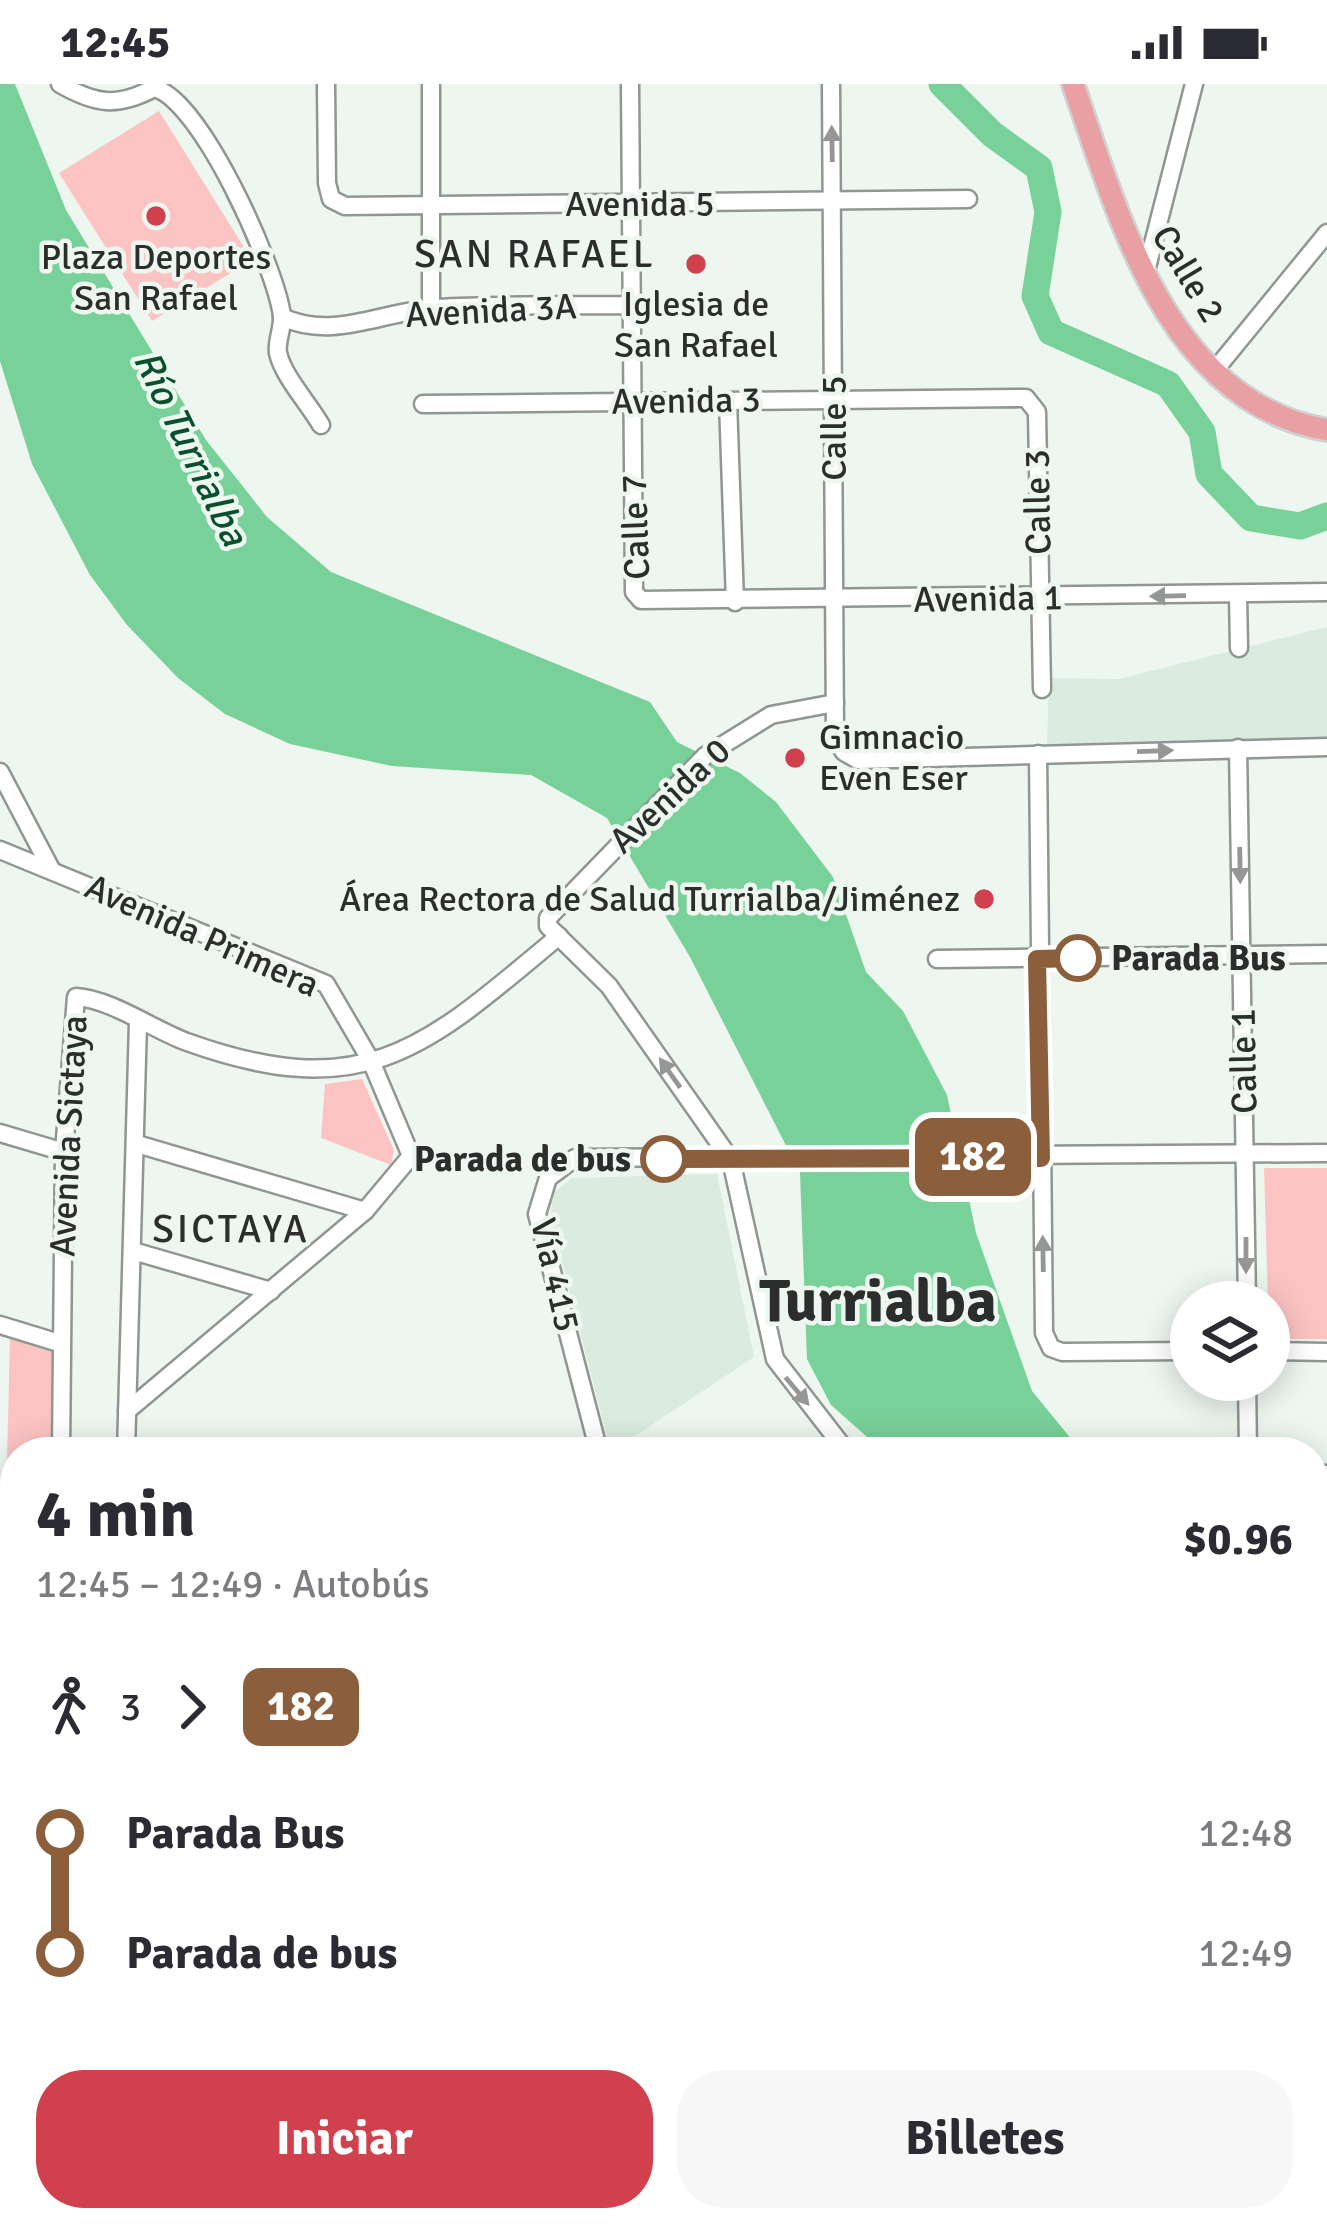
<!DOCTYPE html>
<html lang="es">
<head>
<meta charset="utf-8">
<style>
  body { margin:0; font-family:Signika,sans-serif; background:#f7f7f7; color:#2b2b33; height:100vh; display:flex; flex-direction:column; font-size:45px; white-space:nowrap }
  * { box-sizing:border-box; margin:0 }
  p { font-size:39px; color:#7c7c81 }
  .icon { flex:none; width:66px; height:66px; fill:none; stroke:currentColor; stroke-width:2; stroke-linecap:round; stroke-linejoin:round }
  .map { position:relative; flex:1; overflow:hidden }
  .side { position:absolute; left:0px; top:1353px; width:1329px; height:795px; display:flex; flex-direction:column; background:#fff; border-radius:48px 48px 0 0; box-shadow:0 6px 30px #0003 }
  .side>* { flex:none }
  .badge { padding:0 24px; border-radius:18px; font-size:42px; line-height:78px }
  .buttons { position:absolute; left:1170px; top:1197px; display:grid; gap:24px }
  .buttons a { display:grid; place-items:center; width:120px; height:120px; border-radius:50%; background:#fff; box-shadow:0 6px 30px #0003; font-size:60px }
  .map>.badge { position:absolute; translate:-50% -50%; box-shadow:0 0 0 6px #fff }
  .legs { display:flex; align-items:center; gap:18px; height:132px; padding:0 36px; font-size:39px }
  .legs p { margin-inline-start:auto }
  .summary { display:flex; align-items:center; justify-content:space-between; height:204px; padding:0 36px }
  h1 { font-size:66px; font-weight:800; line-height:90px }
  .primary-button { display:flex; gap:24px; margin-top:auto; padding:24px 36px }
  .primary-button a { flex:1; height:138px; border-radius:48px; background:#d0404d; color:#fff; font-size:48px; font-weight:800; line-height:138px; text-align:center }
  .primary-button a+a { background:#f7f7f7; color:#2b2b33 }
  ul { padding:0 36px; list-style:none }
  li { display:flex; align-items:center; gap:42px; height:120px; font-size:45px }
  li i { display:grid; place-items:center; width:18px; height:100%; margin:0 15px; background:currentColor }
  li i::after { content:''; width:30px; height:30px; margin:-15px; border:9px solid; border-radius:50%; background:#fff }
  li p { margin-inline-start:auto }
  li:first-child i { background:linear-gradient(#0000 50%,currentColor 0) }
  li:last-child i { background:linear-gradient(currentColor 50%,#0000 0) }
  .status { display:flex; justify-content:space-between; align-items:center; height:84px; padding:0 60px; background:#fff; direction:ltr }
  .status svg { height:33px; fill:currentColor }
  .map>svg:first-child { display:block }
  .built { fill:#dcebe0 }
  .green { fill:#fbc4c3 }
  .water { fill:#78d198 }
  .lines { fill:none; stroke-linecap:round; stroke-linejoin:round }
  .river { stroke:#78d198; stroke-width:27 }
  .minor-casing { stroke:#909792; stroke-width:21 }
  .major-casing { stroke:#d0d1d1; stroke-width:26 }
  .minor { stroke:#fff; stroke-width:16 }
  .major { stroke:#e9a0a3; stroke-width:21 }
  .oneway { fill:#959696 }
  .line-1-casing { stroke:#fff; stroke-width:27 }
  .line-1 { stroke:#8b5e3c; stroke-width:18 }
  .poi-dot { fill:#d0404d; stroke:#eef6f0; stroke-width:4.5 }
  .stop-1-dot { fill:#fff; stroke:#8b5e3c; stroke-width:6 }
  .labels { text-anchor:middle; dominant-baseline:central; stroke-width:9; stroke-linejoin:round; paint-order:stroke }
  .street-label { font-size:36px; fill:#2b2e2c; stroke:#eef6f0 }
  .poi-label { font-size:36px; fill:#2b2e2c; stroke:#eef6f0 }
  .stop-label { font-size:36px; font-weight:bold; fill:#2b2e2c; stroke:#eef6f0; text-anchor:start }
  .neighbourhood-label { font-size:39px; letter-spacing:3px; fill:#2b2e2c; stroke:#eef6f0 }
  .water-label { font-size:39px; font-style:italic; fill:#09502c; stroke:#eef6f0 }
  .town-label { font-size:60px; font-weight:bold; fill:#2b2e2c; stroke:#eef6f0 }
</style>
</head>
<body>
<div class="status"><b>12:45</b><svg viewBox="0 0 49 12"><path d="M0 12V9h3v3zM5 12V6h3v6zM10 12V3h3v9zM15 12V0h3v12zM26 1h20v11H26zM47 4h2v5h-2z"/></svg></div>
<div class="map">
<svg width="1327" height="2147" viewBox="0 0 1327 2147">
  <rect width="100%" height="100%" fill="#eef6f0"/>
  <!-- built -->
  <g class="built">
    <polygon points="1327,543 1327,658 1047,662 1049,594 1119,595"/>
    <polygon points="717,1090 754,1273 611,1368 550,1132 554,1109 572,1094"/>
    <polygon points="0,1921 15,1923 15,2133 55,2133 55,2147 0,2147"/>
  </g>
  <!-- green -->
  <g class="green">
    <polygon points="159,27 252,176 152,237 59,89"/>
    <polygon points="362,995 394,1066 391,1081 321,1054 325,1000"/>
    <polygon points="1264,1084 1327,1084 1327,1255 1269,1255"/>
    <polygon points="10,1250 56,1263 57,1368 15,1368 15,1379 7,1379"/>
  </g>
  <!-- water -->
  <g class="water">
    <polygon points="0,0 15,0 66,126 206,356 267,433 331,488 650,618 677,658 740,689 776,718 833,793 866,888 903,927 947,1011 976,1149 1032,1307 1082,1368 884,1368 831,1321 807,1275 800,1089 690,873 607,734 531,691 392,682 290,660 225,630 178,594 127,541 90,491 32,380 0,277"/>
    <polygon points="1314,1488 1327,1495 1327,2027 1314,2005 1314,1761 1325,1688 1314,1668"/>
  </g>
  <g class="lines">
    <!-- river -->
    <polyline class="river" points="942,0 992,50 1039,84 1048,128 1035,212 1051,248 1168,300 1202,348 1209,390 1251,434 1300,442 1327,432"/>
    <!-- minor casing -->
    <g class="minor-casing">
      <g id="minor">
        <path d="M60 0C95 20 117 24 154 4 201 15 276 184 282 232 283 244 276 258 278 269 283 292 309 320 321 341"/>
        <polyline points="326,0 327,99 331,115 345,122 968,115"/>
        <polyline points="630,0 634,508 641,516 1327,508"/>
        <polyline points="831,0 835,654 844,668 858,676 1327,663"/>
        <polyline points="1145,191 1194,0"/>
        <polyline points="431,224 431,0"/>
        <path d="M282 233C334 257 382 227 436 224 500 220 566 222 631 221"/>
        <polyline points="1215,286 1327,149"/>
        <polyline points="728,317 735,518"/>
        <polyline points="423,320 1026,314 1037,328 1042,605"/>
        <polyline points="1238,511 1239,564"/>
        <polyline points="835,619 771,631 705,672 548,834 548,842 609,902 731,1076 775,1275 847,1368"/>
        <polyline points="1238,664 1247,1218"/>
        <polyline points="1038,670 1044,1249 1051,1264 1062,1268 1191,1267"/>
        <polyline points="0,688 52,787"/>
        <polyline points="0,766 326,900 371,977 411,1072 365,1127 127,1327"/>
        <polyline points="937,875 1327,870"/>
        <polyline points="0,1049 64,1068"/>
        <polyline points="137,1060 365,1127"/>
        <polyline points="133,1167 271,1207"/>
        <polyline points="0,1241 59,1259"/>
        <polyline points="1269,1267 1327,1268"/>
        <polyline points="1247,1296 1248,1368"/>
        <path d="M61 1368 64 1068 76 913C111 915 154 946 187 958 368 1023 428 961 559 852"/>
        <polyline points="126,1368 138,938"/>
        <polyline points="599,1368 537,1130 548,1094 575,1074 1327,1069"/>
        <polyline points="1314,1389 1327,1390"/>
        <polyline points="0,1594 15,1595"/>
        <polyline points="0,1732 15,1733"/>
        <polyline points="0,1902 15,1903"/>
        <polyline points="308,2133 329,2147"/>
        <polyline points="1258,2133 1265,2147"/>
        <polyline points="68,2147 68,2133"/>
        <polyline points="137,2147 146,2133"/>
        <polyline points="345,2147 355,2133"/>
      </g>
    </g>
    <!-- major casing -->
    <g class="major-casing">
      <path id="major" d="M1073 0C1118 130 1166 318 1327 346"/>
    </g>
    <!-- minor -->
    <use href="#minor" class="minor"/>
    <!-- major -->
    <use href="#major" class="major"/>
  </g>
  <!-- one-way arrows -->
  <defs><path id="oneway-solid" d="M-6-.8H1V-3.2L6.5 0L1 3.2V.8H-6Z" transform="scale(3)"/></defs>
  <g class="oneway">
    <use href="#oneway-solid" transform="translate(832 60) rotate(-91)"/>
    <use href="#oneway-solid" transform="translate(1168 512) rotate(179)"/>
    <use href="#oneway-solid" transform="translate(1155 667) rotate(-2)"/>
    <use href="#oneway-solid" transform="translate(1240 781) rotate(89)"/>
    <use href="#oneway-solid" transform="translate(670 989) rotate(-125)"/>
    <use href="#oneway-solid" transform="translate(1043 1170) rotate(-91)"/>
    <use href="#oneway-solid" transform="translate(1246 1171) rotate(90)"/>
    <use href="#oneway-solid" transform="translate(797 1307) rotate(50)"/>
  </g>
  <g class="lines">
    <!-- line-1 casing -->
    <g class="line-1-casing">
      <polyline id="line-1" points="664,1075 1041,1074 1037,875 1078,874"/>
    </g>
    <!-- line-1 -->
    <use href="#line-1" class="line-1"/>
  </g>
  <!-- markers -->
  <g class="poi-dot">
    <circle cx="156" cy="132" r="12"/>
    <circle cx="696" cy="180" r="12"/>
    <circle cx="795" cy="674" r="12"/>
    <circle cx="984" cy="815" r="12"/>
  </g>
  <g class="stop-1-dot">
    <circle cx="1078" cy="874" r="21"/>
    <circle cx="664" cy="1075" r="21"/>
  </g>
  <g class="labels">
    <!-- street labels -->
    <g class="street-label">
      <text x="640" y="120">Avenida 5</text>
      <text transform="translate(1188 190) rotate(59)">Calle 2</text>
      <text transform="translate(491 227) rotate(-3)">Avenida 3A</text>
      <text transform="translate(686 317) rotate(-1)">Avenida 3</text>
      <text transform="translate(834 344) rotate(-90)">Calle 5</text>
      <text transform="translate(1038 418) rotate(-91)">Calle 3</text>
      <text transform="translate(636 443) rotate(-92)">Calle 7</text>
      <text transform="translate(988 515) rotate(-1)">Avenida 1</text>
      <text transform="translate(670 712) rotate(-43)">Avenida 0</text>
      <text transform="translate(202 852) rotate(24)">Avenida Primera</text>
      <text transform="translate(1244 977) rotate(-91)">Calle 1</text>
      <text transform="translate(69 1052) rotate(-87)">Avenida Sictaya</text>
      <text transform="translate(555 1191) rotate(77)">Vía 415</text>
    </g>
    <!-- poi labels -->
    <g class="poi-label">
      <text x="156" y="173">Plaza Deportes<tspan x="156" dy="41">San Rafael</tspan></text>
      <text x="696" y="220">Iglesia de<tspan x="696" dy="41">San Rafael</tspan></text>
      <text x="819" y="653" text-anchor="start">Gimnacio<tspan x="819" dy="41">Even Eser</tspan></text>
      <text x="960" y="815" text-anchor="end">Área Rectora de Salud Turrialba/Jiménez</text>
    </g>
    <!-- stop labels -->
    <g class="stop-label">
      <text x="1111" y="874">Parada Bus</text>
      <text x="631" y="1075" text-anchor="end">Parada de bus</text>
    </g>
    <!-- neighbourhood labels -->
    <g class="neighbourhood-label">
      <text x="535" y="170">SAN RAFAEL</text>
      <text x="231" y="1145">SICTAYA</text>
    </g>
    <!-- water labels -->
    <g class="water-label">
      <text transform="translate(191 364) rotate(64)">Río Turrialba</text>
    </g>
    <!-- town labels -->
    <g class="town-label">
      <text x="878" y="1218">Turrialba</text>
    </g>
  </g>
</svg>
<div class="buttons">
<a><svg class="icon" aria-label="layers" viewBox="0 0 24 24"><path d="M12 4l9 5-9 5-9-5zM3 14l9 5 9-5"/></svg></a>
</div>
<b class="badge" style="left:973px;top:1073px;background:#8b5e3c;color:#fff">182</b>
<section class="side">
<div class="summary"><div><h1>4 min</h1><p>12:45 – 12:49 · Autobús</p></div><b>$0.96</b></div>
<div class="legs"><svg class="icon" aria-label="walk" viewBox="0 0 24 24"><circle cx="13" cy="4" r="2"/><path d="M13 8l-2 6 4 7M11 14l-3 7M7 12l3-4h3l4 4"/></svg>3<svg class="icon" aria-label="forward" viewBox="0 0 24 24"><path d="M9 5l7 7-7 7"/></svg><b class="badge" style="background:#8b5e3c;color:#fff">182</b></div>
<ul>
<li><i style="color:#8b5e3c"></i><b>Parada Bus</b><p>12:48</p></li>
<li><i style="color:#8b5e3c"></i><b>Parada de bus</b><p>12:49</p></li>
</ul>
<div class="primary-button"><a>Iniciar</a><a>Billetes</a></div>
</section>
</div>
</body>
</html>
